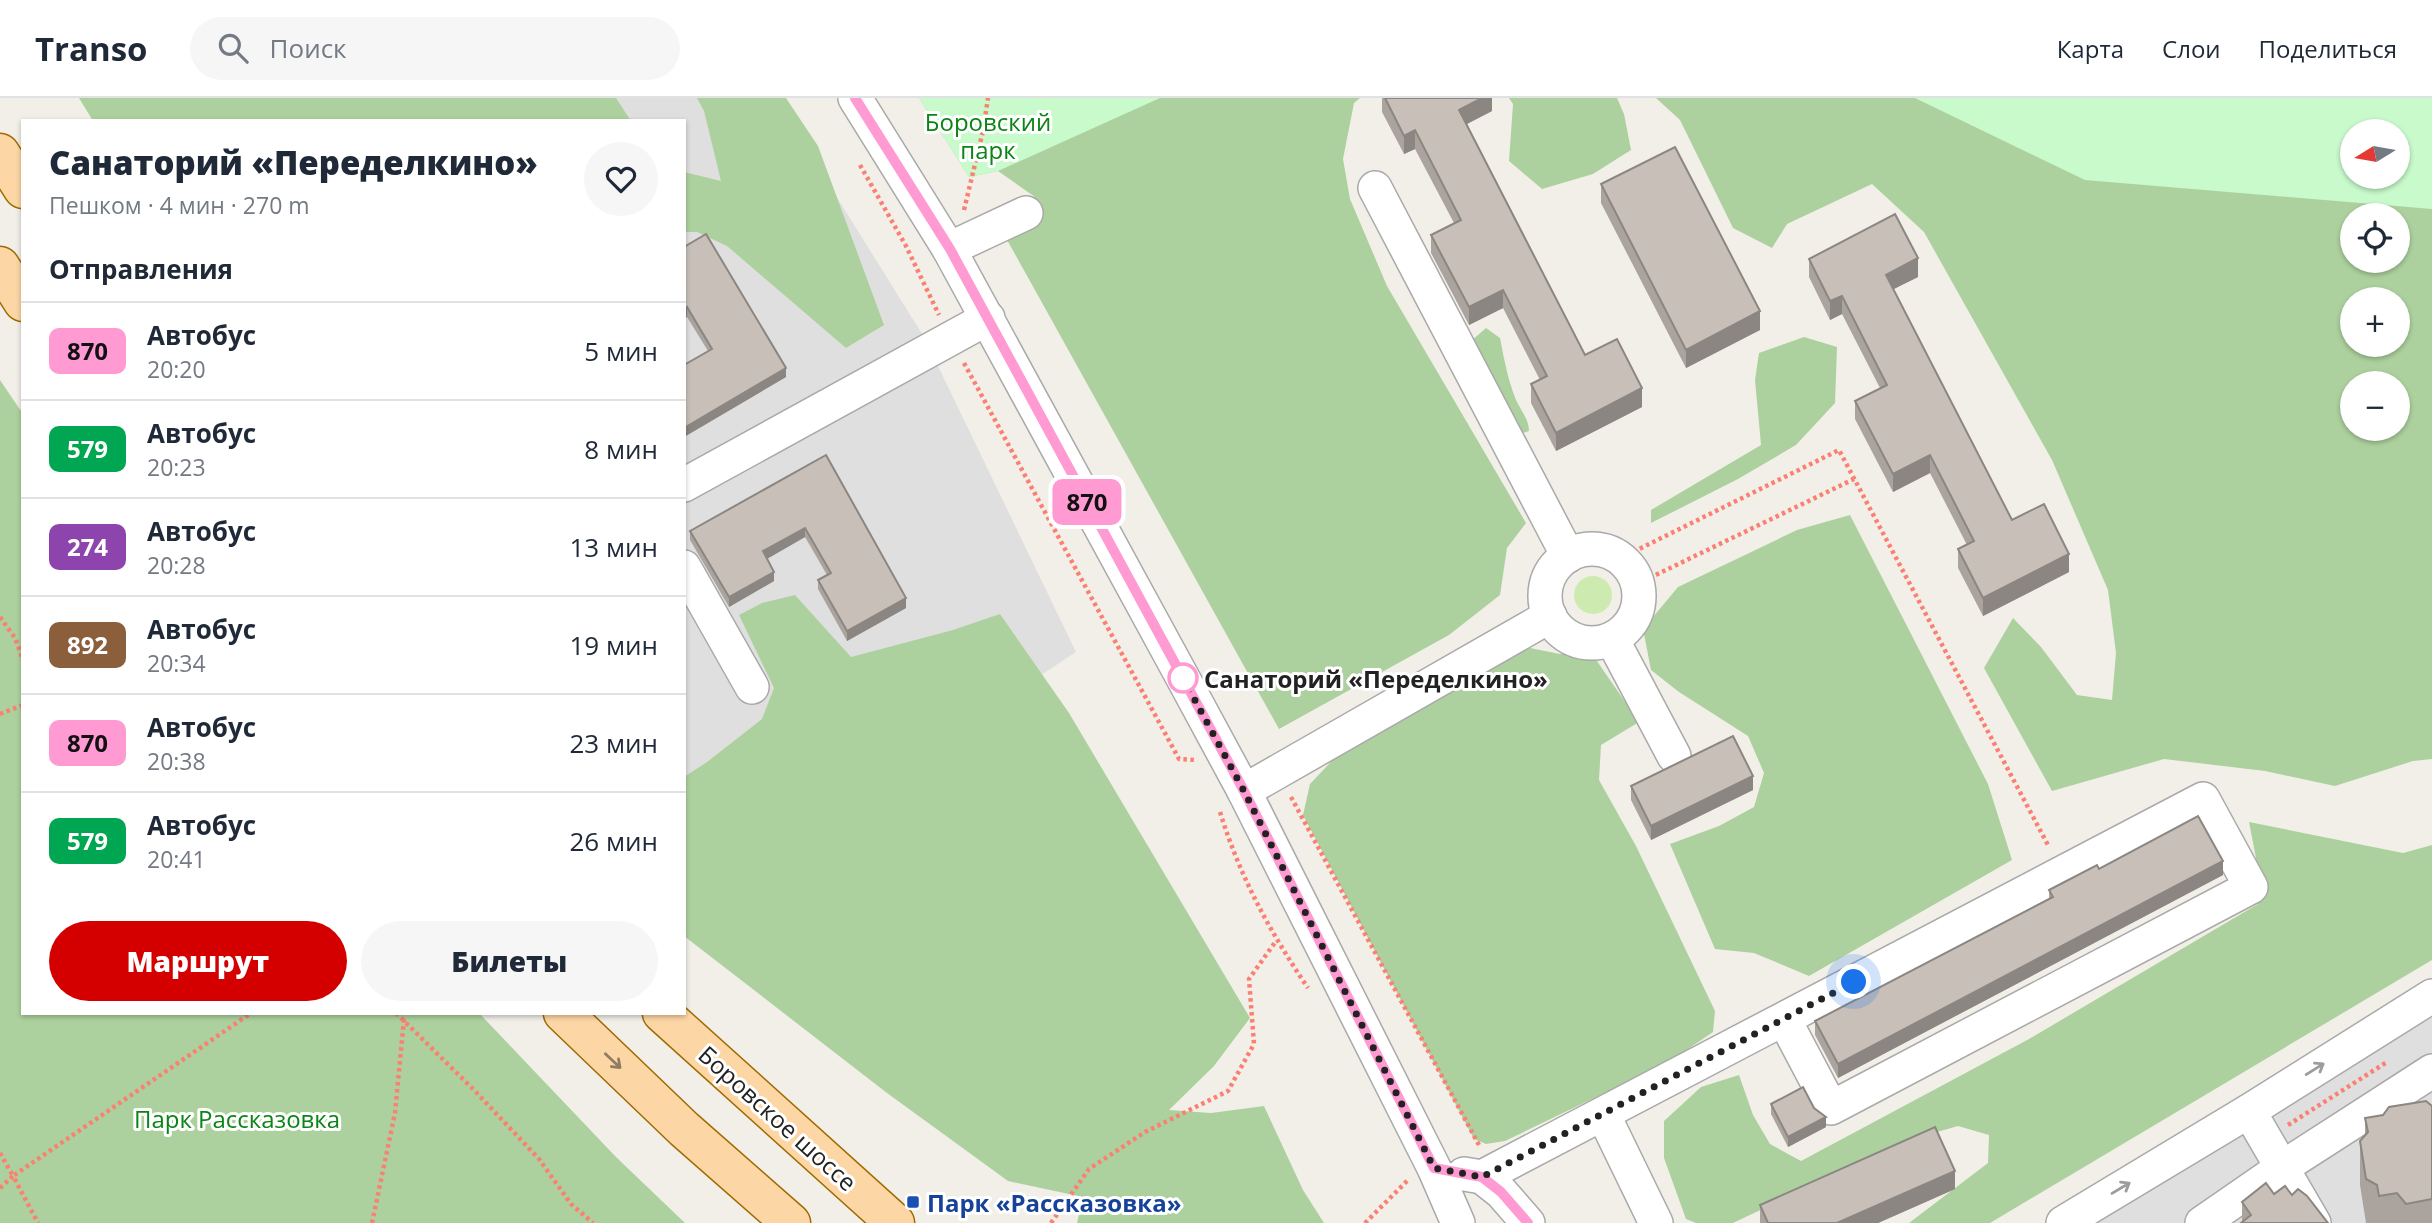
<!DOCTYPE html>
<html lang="ru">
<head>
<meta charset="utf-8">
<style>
  body { margin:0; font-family:"Open Sans",sans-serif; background:#f6f6f7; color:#1f2937; height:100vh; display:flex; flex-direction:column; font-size:26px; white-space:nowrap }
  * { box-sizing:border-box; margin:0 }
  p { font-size:23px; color:#747a83 }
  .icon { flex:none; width:38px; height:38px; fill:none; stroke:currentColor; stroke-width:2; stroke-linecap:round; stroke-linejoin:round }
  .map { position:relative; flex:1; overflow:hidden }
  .details { position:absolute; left:21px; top:21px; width:665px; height:896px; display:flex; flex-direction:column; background:#fff; border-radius:0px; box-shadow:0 2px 5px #0004 }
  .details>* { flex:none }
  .badge { padding:0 14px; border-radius:10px; font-size:24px; line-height:46px }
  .needle { width:46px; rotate:259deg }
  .tools { position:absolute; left:2340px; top:21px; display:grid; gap:14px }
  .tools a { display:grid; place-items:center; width:70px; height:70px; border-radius:50%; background:#fff; box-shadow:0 2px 5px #0004; font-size:35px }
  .you { position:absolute; width:35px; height:35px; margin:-18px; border:5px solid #fff; border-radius:50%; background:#1a73e8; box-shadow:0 0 0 10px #1a73e833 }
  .map>.badge { position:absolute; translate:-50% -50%; box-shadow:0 0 0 4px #fff }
  h2 { padding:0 28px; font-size:26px; line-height:63px }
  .round { display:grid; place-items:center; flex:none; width:74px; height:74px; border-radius:37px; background:#f6f6f7 }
  .head { display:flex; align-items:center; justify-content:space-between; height:119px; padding:0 28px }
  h1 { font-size:33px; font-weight:800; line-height:52px }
  .button { display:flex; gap:14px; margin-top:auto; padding:14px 28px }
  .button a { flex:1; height:80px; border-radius:42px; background:#d40000; color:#fff; font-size:28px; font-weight:800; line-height:80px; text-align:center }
  .button a+a { background:#f6f6f7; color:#1f2937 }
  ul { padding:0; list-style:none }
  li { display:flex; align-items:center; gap:21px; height:98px; padding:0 28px; border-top:2px solid #e0e1e3 }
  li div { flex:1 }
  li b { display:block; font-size:26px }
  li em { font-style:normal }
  li .badge { min-width:77px; font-weight:700; text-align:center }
  header { display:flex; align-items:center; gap:42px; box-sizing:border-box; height:98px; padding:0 35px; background:#fff; border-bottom:2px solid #e0e1e3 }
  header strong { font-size:33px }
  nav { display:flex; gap:38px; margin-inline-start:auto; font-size:24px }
  .search { width:490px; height:63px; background:#f6f6f7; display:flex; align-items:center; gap:18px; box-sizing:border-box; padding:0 24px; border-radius:38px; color:#747a83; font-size:26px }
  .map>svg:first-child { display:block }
  .residential { fill:#e0dfdf }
  .grass { fill:#cdebb0 }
  .forest { fill:#add19e; fill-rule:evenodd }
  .park { fill:#c8facc; fill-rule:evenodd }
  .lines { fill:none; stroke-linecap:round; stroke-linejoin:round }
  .minor-casing { stroke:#a9a9a9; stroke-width:36 }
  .major-casing { stroke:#a06b00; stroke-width:41 }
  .path { stroke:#fa8072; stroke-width:4.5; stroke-dasharray:3.5 3.5; stroke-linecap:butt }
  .minor { stroke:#fff; stroke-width:33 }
  .major { stroke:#fcd6a4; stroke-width:38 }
  .wall { fill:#aba49e }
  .shaded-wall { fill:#8b8681 }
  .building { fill:#c7bfb8; stroke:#8b8681; stroke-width:2 }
  .oneway { stroke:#8f7c63 }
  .oneway2 { stroke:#9c9c9c }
  .line-casing { stroke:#fff; stroke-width:16 }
  .line { stroke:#ff9ad2; stroke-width:10 }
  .walk { stroke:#222; stroke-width:7; stroke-dasharray:0 12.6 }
  .stop-dot { fill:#fff; stroke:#ff9ad2; stroke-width:3.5 }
  .transit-dot { fill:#1a4fb4; stroke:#fff; stroke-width:2.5 }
  .labels { text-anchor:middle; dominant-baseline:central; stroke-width:6; stroke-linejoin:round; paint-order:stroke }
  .park-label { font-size:24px; fill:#0c8416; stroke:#fff }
  .stop-label { font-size:24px; font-weight:bold; fill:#222; stroke:#fff; text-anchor:start }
  .street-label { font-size:24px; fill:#222; stroke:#fff }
  .transit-label { font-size:24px; font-weight:bold; fill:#164399; stroke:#fff; text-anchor:start }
</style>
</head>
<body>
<header>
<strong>Transo</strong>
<div class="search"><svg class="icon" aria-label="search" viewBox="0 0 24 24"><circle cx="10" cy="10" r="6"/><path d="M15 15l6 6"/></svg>Поиск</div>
<nav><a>Карта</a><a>Слои</a><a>Поделиться</a></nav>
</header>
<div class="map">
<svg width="2432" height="1125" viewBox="0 0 2432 1125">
  <rect width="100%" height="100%" fill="#f2efe9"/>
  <!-- residential -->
  <g class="residential">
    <polygon points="113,0 775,0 924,239 1076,554 705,798 684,777 684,23 126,23"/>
    <polygon points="2432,919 2432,1125 2093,1125 2121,1107"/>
  </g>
  <!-- grass -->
  <circle class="grass" cx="1593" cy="497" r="19"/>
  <!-- forest -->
  <g class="forest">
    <polygon points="79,0 616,0 631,23 93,23"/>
    <polygon points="697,0 786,0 818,48 884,227 846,250 727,148 697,134 684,134 684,74 721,83 704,13"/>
    <polygon points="919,0 1360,0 1354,5 1343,61 1350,101 1387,188 1526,425 1507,450 1500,497 1449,537 1279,631 1006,140 1018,129 1035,99 998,73 969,79"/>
    <polygon points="1509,0 1617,0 1624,16 1631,52 1593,76 1542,91 1509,63 1513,6"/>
    <path d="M1656 0H2432V661L2413 663 2335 688 2265 673 2164 661 2052 693 1984 570 2013 520 2041 549 2077 597 2112 602 2116 555 2108 492 2052 362 1924 134 1872 86 1787 126 1772 150 1733 130 1680 22ZM2352 33H2398V79H2352ZM2352 117H2398V163H2352ZM2352 201H2398V247H2352ZM2352 285H2398V331H2352Z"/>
    <path d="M1486 230 1500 240C1504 261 1508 282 1516 302 1521 313 1529 321 1529 333L1517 337 1470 244Z"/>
    <polygon points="1804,239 1837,249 1835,305 1796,347 1738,381 1651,425 1651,412 1761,347 1755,282 1759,255"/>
    <polygon points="0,282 23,316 23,915 479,915 616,1059 685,1125 0,1125"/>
    <polygon points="1850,417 1988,686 2012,762 1809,878 1754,855 1715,851 1670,746 1719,728 1754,709 1764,675 1748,638 1679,594 1651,572 1643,531 1678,489 1797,432"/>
    <polygon points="795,497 851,559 953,532 1000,516 1069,615 1250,920 1214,968 1169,1012 1211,1015 1264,1008 1303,1092 1324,1125 1077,1125 1083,1099 1008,1083 887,995 684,838 684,679 707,664 762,621 774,590 739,517 762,505"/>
    <polygon points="1525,549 1560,556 1590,553 1639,624 1601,647 1599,682 1636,748 1715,913 1713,934 1669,964 1505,1043 1486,1046 1474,1041 1303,717 1310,686 1344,650"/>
    <polygon points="2249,724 2403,755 2432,747 2432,862 1990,1125 1909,1125 1988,1065 1989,1037 1958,1028 1909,1042 1733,1125 1696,1125 1686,1121 1664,1060 1664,1023 1701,989 1739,977 1753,1017 1770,1046 1801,1063 2029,941 2258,806 2256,760"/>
  </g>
  <!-- park -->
  <g class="park">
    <polygon points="919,0 1160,0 998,73 969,79"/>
    <path d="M1915 0H2432V111L2085 82ZM2352 33H2398V79H2352Z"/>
  </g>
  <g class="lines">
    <!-- minor casing -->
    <g class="minor-casing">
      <g id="minor">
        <polyline points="855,0 949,151 1184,582 1244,693 1434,1070 1458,1125"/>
        <polyline points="1375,90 1568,458"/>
        <polyline points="949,151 1026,115"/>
        <polyline points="684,387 988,220"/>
        <circle cx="1592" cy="498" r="47"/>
        <polyline points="684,469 752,589"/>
        <polyline points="1612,541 1674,658"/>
        <polyline points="1244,693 1550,518"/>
        <polyline points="2249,1013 2314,1125"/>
        <polyline points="1603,1016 1656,1125"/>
        <polyline points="1464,1076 1482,1079 1501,1094 1528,1125"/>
        <polyline points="1482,1079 2203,701 2251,789 1831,1010 1784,921"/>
        <polyline points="2063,1125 2249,1013 2432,898"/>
        <polyline points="2202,1125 2283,1069 2432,973"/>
      </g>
    </g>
    <!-- major casing -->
    <g class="major-casing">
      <g id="major">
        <polyline points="0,55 23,91"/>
        <polyline points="0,168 23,204"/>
        <polyline points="563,915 684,1031 791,1125"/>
        <polyline points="662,915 895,1125"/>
      </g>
    </g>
    <!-- path -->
    <g class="path">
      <polyline points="860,67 906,148 939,217"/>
      <polyline points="964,112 983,33 988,0"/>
      <polyline points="964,265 1179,661 1196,662"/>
      <polyline points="1621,460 1839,352 2049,749"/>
      <polyline points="1637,486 1854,381"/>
      <polyline points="0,519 15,540 23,562"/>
      <polyline points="0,616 23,607"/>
      <polyline points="1291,699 1479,1047"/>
      <path d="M1220 714C1240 779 1270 834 1308 890"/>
      <polyline points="396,915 474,992 539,1061 571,1106 593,1125"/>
      <polyline points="2288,1027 2387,964"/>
      <polyline points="0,1055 13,1078 251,915"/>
      <polyline points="0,1090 13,1078 38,1125"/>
      <polyline points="372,1125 395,1015 404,921"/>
      <polyline points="1051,1125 1089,1071 1145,1034 1228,993 1254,946 1249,881 1276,843"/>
      <polyline points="1365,1125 1409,1081"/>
    </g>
    <!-- minor -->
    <use href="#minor" class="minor"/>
    <!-- major -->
    <use href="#major" class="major"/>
  </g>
  <!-- wall -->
  <g class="wall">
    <polygon points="1382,0 1492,0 1492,13 1467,26 1585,257 1642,309 1556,353 1531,305 1531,286 1540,282 1503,210 1469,227 1431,155 1431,137 1454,125 1415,51 1404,56 1382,14"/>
    <polygon points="1601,86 1760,232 1686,270 1601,105"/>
    <polygon points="684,149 786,279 684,339 684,267 708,253 687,219"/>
    <polygon points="1809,161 1918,179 1893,191 2012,422 2069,474 1983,518 1958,470 1958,451 1967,447 1930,375 1893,394 1855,321 1855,303 1880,290 1842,216 1830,222 1809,179"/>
    <polygon points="826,357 906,510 847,543 818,491 818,482 827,477 805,439 767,461 774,483 729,509 690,442 690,433"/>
    <polygon points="1631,688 1753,692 1651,742 1631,702"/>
    <polygon points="2099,771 2223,777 1838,980 1815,937 1815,923 2049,802 2049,792"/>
    <polygon points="1771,1006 1814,1010 1826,1029 1788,1049 1771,1016"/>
    <polygon points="2432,1008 2432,1125 2366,1125 2360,1087 2360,1043 2365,1037 2365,1020"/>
    <polygon points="1955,1091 1878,1125 1760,1125 1760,1107"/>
    <polygon points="2274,1096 2292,1097 2242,1125 2242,1104"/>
  </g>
  <!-- shaded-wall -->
  <g class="shaded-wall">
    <polygon points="1482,0 1492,0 1492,13 1459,30 1459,12"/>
    <polygon points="1415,32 1415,51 1404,56 1404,38"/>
    <polygon points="1918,160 1918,179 1886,195 1886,177"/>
    <polygon points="1503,192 1503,210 1469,227 1469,209"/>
    <polygon points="1842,198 1842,216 1830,222 1830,203"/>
    <polygon points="687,209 687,219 684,221 684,211"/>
    <polygon points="1760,213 1760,232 1686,270 1686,252"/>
    <polygon points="786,270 786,279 684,339 684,330"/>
    <polygon points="1642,290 1642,309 1556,353 1556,335"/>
    <polygon points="1930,357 1930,375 1893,394 1893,376"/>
    <polygon points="805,430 805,439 763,463 763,453"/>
    <polygon points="2069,456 2069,474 1983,518 1983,500"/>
    <polygon points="774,474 774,483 729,509 729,499"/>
    <polygon points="906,500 906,510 847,543 847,533"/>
    <polygon points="1753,678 1753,692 1651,742 1651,728"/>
    <polygon points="2223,763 2223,777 1838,980 1838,966"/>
    <polygon points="1826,1019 1826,1029 1788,1049 1788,1039"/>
    <polygon points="1955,1073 1955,1091 1878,1125 1837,1125"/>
  </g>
  <!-- building -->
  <g class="building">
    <polygon points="1385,0 1482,0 1459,12 1585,257 1617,241 1642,290 1556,335 1531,286 1547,278 1503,192 1469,209 1431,137 1461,122 1415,32 1404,38"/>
    <polygon points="1675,49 1760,213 1686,252 1601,86"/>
    <polygon points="1895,116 1918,160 1886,177 2012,422 2044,406 2069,456 1983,500 1958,451 1974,443 1930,357 1893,376 1855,303 1887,287 1842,198 1830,203 1809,161"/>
    <polygon points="706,136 786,270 684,330 684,267 712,251 687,209 684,211 684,149"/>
    <polygon points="826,357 906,500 847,533 818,482 831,475 805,430 763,453 774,474 729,499 690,433"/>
    <polygon points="1733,638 1753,678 1651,728 1631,688"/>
    <polygon points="2198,718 2223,763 1838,966 1815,923 2053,799 2049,792 2097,767 2099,771"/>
    <polygon points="1803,989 1814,1010 1826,1019 1788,1039 1771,1006"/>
    <polygon points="2426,1003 2432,1008 2432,1101 2406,1106 2397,1095 2379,1098 2377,1087 2366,1081 2360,1043 2368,1034 2365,1020 2383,1017 2389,1009"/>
    <polygon points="1935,1029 1955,1073 1837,1125 1768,1125 1760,1107"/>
    <polygon points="2266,1085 2274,1096 2285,1088 2292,1097 2298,1091 2307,1098 2328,1125 2241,1125 2251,1117 2242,1104"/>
  </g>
  <!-- one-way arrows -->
  <defs><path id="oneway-shaft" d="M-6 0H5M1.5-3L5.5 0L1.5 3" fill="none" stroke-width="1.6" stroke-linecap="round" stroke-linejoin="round" transform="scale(1.75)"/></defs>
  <use class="oneway" href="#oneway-shaft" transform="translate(613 963) rotate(43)"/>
  <g class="oneway2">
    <use href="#oneway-shaft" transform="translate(2315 971) rotate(-32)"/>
    <use href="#oneway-shaft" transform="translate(2121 1090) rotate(-31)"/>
  </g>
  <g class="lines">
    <!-- line casing -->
    <g class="line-casing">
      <polyline id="line" points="855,0 950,151 1184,582 1244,693 1434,1070 1482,1079 1501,1094 1528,1125"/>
    </g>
    <!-- line -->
    <use href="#line" class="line"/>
    <!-- walk -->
    <polyline class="walk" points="1183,580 1244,693 1434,1070 1482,1079 1854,884"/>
  </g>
  <!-- markers -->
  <circle class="stop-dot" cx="1183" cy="580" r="14"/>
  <rect class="transit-dot" x="906" y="1097" width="14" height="14" rx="3.5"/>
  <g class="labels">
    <!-- park labels -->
    <g class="park-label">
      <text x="988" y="23">Боровский<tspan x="988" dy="28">парк</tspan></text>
      <text x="237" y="1020">Парк Рассказовка</text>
    </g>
    <!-- stop labels -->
    <g class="stop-label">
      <text x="1204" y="580">Санаторий «Переделкино»</text>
    </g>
    <!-- street labels -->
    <g class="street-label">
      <text transform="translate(778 1020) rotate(42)">Боровское шоссе</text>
    </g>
    <!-- transit labels -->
    <g class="transit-label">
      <text x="927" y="1104">Парк «Рассказовка»</text>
    </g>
  </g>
</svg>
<div class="tools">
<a><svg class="needle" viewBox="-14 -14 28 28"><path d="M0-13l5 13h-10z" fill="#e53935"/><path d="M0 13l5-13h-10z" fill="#747a83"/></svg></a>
<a><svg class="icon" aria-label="locate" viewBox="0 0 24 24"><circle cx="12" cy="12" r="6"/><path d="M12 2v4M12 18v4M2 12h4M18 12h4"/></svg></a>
<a>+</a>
<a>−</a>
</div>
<div class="you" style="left:1854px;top:884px"></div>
<b class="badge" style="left:1087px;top:404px;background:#ff9ad2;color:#111">870</b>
<section class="details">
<div class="head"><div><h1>Санаторий «Переделкино»</h1><p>Пешком · 4 мин · 270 m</p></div><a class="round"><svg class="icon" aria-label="heart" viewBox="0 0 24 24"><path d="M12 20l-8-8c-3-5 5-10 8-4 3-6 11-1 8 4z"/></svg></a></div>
<h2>Отправления</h2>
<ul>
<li><span class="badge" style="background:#ff9ad2;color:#111">870</span><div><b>Автобус</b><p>20:20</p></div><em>5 мин</em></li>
<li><span class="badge" style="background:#00a651;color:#fff">579</span><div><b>Автобус</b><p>20:23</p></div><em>8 мин</em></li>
<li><span class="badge" style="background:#8e44ad;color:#fff">274</span><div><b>Автобус</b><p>20:28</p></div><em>13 мин</em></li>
<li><span class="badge" style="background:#8b5e3c;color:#fff">892</span><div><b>Автобус</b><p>20:34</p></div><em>19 мин</em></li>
<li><span class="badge" style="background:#ff9ad2;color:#111">870</span><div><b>Автобус</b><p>20:38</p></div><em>23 мин</em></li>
<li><span class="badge" style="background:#00a651;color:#fff">579</span><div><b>Автобус</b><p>20:41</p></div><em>26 мин</em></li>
</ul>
<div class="button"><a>Маршрут</a><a>Билеты</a></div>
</section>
</div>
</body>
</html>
